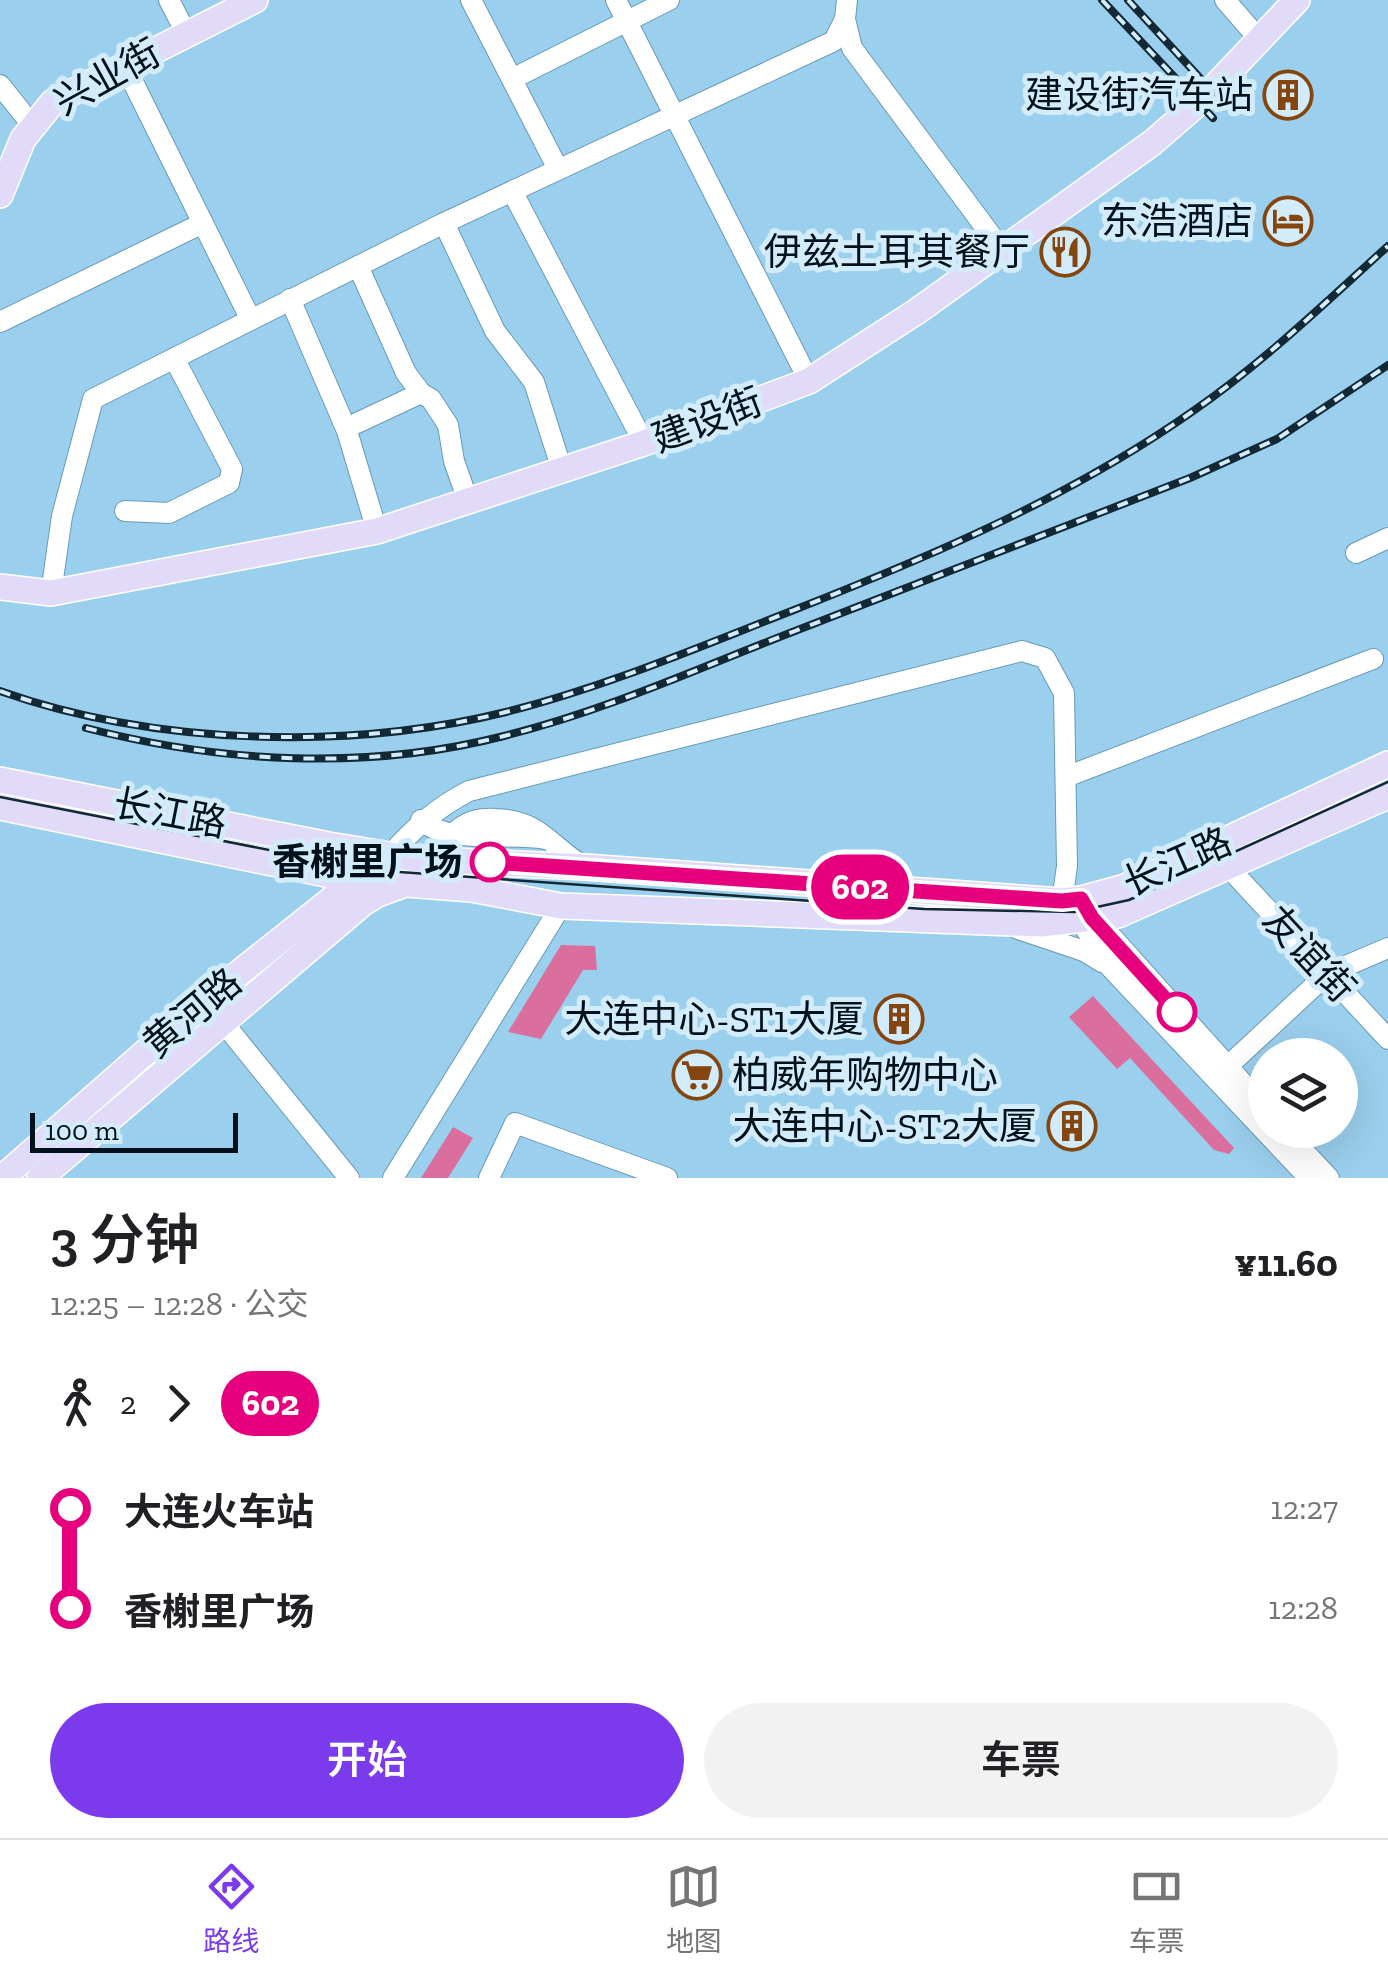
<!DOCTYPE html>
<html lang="zh">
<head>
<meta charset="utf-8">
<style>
  body { margin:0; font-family:"Zilla Slab","Noto Sans SC",serif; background:#f2f2f2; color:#202124; height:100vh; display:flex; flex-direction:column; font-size:38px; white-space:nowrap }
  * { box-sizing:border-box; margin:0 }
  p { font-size:32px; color:#757577 }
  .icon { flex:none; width:55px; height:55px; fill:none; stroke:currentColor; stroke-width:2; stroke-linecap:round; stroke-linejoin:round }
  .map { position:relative; height:1178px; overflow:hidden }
  .drawer { display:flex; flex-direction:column; background:#fff; flex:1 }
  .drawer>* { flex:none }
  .badge { padding:0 20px; border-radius:32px; font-size:35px; line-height:65px }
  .controls { position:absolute; left:1248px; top:1038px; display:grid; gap:20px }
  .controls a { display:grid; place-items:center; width:110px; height:110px; border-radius:50%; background:#fff; box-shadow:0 10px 40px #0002; font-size:50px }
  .scale { position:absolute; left:30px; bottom:25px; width:208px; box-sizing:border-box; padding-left:10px; border:5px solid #00111b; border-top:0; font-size:28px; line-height:35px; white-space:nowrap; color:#00111b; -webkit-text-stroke:8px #d2ecfb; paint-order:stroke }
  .map>.badge { position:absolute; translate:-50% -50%; box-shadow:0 0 0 5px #fff }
  .legs { display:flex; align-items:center; gap:15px; height:110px; padding:0 50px; font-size:32px }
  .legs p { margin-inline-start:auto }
  .summary { display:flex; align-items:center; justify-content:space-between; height:170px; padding:0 50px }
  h1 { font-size:55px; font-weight:600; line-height:75px }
  .cta { display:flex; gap:20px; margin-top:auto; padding:20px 50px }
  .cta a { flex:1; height:115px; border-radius:60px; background:#7c3aed; color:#fff; font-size:40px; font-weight:600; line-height:115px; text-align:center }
  .cta a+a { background:#f2f2f2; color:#202124 }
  ul { padding:0 50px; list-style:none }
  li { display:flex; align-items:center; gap:35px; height:100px; font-size:38px }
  li i { display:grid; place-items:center; width:15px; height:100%; margin:0 12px; background:currentColor }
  li i::after { content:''; width:25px; height:25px; margin:-12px; border:8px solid; border-radius:50%; background:#fff }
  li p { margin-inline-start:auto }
  li:first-child i { background:linear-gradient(#0000 50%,currentColor 0) }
  li:last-child i { background:linear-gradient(currentColor 50%,#0000 0) }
  .tab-bar { display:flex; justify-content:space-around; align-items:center; height:140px; border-top:2px solid #e0e0e0; background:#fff; font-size:28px; color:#757577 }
  .tab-bar a { display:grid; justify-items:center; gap:5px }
  .tab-bar .selected { color:#7c3aed }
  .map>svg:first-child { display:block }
  .green { fill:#da6f9e }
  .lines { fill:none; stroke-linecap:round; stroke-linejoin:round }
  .minor-casing { stroke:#679ab7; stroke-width:22 }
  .major-casing { stroke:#fff; stroke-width:28 }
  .minor { stroke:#fff; stroke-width:20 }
  .major { stroke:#e1dbf9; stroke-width:25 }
  .tram { stroke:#122834; stroke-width:2.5 }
  .rail-casing { stroke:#122834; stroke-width:8 }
  .rail { stroke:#d2ecfb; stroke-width:4; stroke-dasharray:11; stroke-linecap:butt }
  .line-1-casing { stroke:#fff; stroke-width:22 }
  .line-1 { stroke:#e6007e; stroke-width:15 }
  .stop-1-dot { fill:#fff; stroke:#e6007e; stroke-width:5 }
  .labels { text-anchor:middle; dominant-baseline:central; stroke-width:10; stroke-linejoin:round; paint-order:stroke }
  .street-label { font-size:38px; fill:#00111b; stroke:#d2ecfb }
  .poi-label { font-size:38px; fill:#00111b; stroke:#d2ecfb; text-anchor:end }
  .stop-label { font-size:38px; font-weight:bold; fill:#00111b; stroke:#d2ecfb; text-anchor:end }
</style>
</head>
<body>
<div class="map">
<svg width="1388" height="1178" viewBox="0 0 1388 1178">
  <rect width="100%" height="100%" fill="#9acfed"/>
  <!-- green -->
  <g class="green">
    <polygon points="561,945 595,946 597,970 583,970 541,1039 508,1032"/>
    <polygon points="1093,996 1234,1148 1229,1154 1214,1150 1130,1058 1117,1069 1069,1017"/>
    <polygon points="453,1127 473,1138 448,1178 421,1178"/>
  </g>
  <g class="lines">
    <!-- minor casing -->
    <g class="minor-casing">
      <g id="minor">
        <polyline points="169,0 187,35"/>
        <polyline points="471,0 558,169"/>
        <polyline points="616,0 809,381"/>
        <polyline points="847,0 845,19 852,48 1002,250"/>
        <polyline points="1225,0 1258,38"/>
        <polyline points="124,64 250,318"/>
        <polyline points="512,79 669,0"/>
        <polyline points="0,85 32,125"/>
        <polyline points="512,191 644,443"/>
        <polyline points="444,223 495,331 534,382 562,470"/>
        <polyline points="358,266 406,373 421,393 431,399 448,425 454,461 468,501"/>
        <polyline points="290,299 347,431 377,531"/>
        <polyline points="0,322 203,223"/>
        <polyline points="357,423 421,393"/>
        <polyline points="125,511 169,513 229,483 232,469 174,358"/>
        <polyline points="1356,553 1388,538"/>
        <polyline points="51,593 62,516 93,399 444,223 834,41 845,19"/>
        <polyline points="1066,777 1373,659"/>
        <path d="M421 820C447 845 510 832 545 839"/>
        <path d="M453 834C466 821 478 818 496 819 541 820 550 847 585 867"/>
        <path d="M389 856C414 828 436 808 469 791L1022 651 1045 658 1064 693 1067 866 1062 901 1071 906 1109 966 1309 1178"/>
        <polyline points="1230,869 1388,1039"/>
        <polyline points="1087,909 1265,1108"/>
        <polyline points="1018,929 1084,951 1102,962"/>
        <polyline points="205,1000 349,1178"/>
        <polyline points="1227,1067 1327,974 1388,948"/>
        <polyline points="1284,1130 1329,1178"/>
        <polyline points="393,1178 561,906"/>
        <polyline points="489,1178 515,1123 667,1178"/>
      </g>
    </g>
    <!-- major casing -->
    <g class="major-casing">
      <g id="major">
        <polyline points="0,195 23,139 53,102 255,0"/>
        <polyline points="0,587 51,593 377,531 644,443 809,381 916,312 1152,143 1204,98 1297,0"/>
        <polyline points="0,780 329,845 414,859 585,867 1062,901 1081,899 1125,887 1388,764"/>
        <polyline points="0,807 355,880 471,889 561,906 1041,924 1118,915 1388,796"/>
        <polyline points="2,1178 205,1000 361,876"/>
        <polyline points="40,1178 363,903 378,894 400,886"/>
      </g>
    </g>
    <!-- minor -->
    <use href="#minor" class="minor"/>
    <!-- major -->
    <use href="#major" class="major"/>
    <!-- tram -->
    <polyline class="tram" points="0,797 371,870 924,909 1074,912 1129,900 1388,782"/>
    <!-- rail casing -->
    <g class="rail-casing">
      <g id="rail">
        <polyline points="1102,0 1213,118"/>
        <polyline points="1128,0 1225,105"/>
        <path d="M0 691C153 745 348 751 506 712 605 687 699 647 794 610 934 555 1073 496 1196 409 1265 361 1326 302 1388 246"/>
        <path d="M86 728C222 763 367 771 504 736 605 711 699 668 795 631 927 580 1058 529 1190 478L1277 439 1388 365"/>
      </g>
    </g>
    <!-- rail -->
    <use href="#rail" class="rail"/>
  </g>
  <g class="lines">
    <!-- line-1 casing -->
    <g class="line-1-casing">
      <polyline id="line-1" points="490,862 1062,901 1081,899 1092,918 1177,1012"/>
    </g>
    <!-- line-1 -->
    <use href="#line-1" class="line-1"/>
  </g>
  <!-- icons -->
  <defs>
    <g id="building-ring" transform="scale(2.5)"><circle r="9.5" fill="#d2ecfb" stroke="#85450e" stroke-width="1.5"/><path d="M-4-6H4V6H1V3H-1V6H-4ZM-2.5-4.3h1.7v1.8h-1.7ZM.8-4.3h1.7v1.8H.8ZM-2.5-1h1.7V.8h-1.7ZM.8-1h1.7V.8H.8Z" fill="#85450e"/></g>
    <g id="hotel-ring" transform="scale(2.5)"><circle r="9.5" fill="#d2ecfb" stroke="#85450e" stroke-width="1.5"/><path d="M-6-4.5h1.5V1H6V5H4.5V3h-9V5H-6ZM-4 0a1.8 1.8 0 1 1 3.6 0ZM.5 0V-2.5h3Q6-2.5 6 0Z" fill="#85450e"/></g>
    <g id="restaurant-ring" transform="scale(2.5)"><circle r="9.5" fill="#d2ecfb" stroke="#85450e" stroke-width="1.5"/><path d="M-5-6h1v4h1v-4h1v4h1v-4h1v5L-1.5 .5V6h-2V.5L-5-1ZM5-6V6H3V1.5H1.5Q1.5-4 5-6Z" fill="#85450e"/></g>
    <g id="supermarket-ring" transform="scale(2.5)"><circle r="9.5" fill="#d2ecfb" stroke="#85450e" stroke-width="1.5"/><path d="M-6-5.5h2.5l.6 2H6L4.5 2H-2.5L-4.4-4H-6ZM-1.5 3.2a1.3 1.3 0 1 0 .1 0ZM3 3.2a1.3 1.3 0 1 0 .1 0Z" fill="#85450e"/></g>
  </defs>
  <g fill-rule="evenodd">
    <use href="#building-ring" x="1288" y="95"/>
    <use href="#hotel-ring" x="1288" y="221"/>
    <use href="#restaurant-ring" x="1065" y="252"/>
    <use href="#building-ring" x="899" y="1019"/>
    <use href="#supermarket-ring" x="697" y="1075"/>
    <use href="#building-ring" x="1072" y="1126"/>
  </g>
  <!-- markers -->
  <g class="stop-1-dot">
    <circle cx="490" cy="862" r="18"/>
    <circle cx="1177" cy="1012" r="18"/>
  </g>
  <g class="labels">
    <!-- street labels -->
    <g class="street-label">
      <text transform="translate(107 77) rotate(-29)">兴业街</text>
      <text transform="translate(707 420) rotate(-21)">建设街</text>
      <text transform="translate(170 813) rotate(11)">长江路</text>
      <text transform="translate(1177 862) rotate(-24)">长江路</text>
      <text transform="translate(1309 954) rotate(47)">友谊街</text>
      <text transform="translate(192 1013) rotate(-40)">黄河路</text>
    </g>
    <!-- poi labels -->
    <g class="poi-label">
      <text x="1253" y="95">建设街汽车站</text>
      <text x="1253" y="221">东浩酒店</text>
      <text x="1030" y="252">伊兹土耳其餐厅</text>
      <text x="864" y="1019">大连中心-ST1大厦</text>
      <text x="732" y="1075" text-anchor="start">柏威年购物中心</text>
      <text x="1037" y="1126">大连中心-ST2大厦</text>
    </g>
    <!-- stop labels -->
    <g class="stop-label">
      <text x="462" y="862">香榭里广场</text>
    </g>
  </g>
</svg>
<div class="controls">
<a><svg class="icon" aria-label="layers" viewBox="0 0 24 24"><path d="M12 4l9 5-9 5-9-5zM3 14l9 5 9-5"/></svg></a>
</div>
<div class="scale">100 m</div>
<b class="badge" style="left:860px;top:887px;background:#e6007e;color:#fff">602</b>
</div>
<section class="drawer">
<div class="summary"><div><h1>3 分钟</h1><p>12:25 – 12:28 · 公交</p></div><b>¥11.60</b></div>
<div class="legs"><svg class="icon" aria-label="walk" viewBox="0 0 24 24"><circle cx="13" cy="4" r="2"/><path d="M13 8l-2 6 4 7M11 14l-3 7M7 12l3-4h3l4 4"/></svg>2<svg class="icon" aria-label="forward" viewBox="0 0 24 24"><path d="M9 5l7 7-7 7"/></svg><b class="badge" style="background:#e6007e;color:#fff">602</b></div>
<ul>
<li><i style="color:#e6007e"></i><b>大连火车站</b><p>12:27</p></li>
<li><i style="color:#e6007e"></i><b>香榭里广场</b><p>12:28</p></li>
</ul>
<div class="cta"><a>开始</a><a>车票</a></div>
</section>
<nav class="tab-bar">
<a class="selected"><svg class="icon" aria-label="directions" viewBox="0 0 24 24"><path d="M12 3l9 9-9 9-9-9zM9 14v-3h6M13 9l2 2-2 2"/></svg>路线</a>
<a><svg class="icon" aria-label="map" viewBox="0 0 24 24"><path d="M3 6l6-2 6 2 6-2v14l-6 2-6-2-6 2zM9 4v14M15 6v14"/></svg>地图</a>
<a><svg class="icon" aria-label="tickets" viewBox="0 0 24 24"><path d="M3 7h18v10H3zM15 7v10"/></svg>车票</a>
</nav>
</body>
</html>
